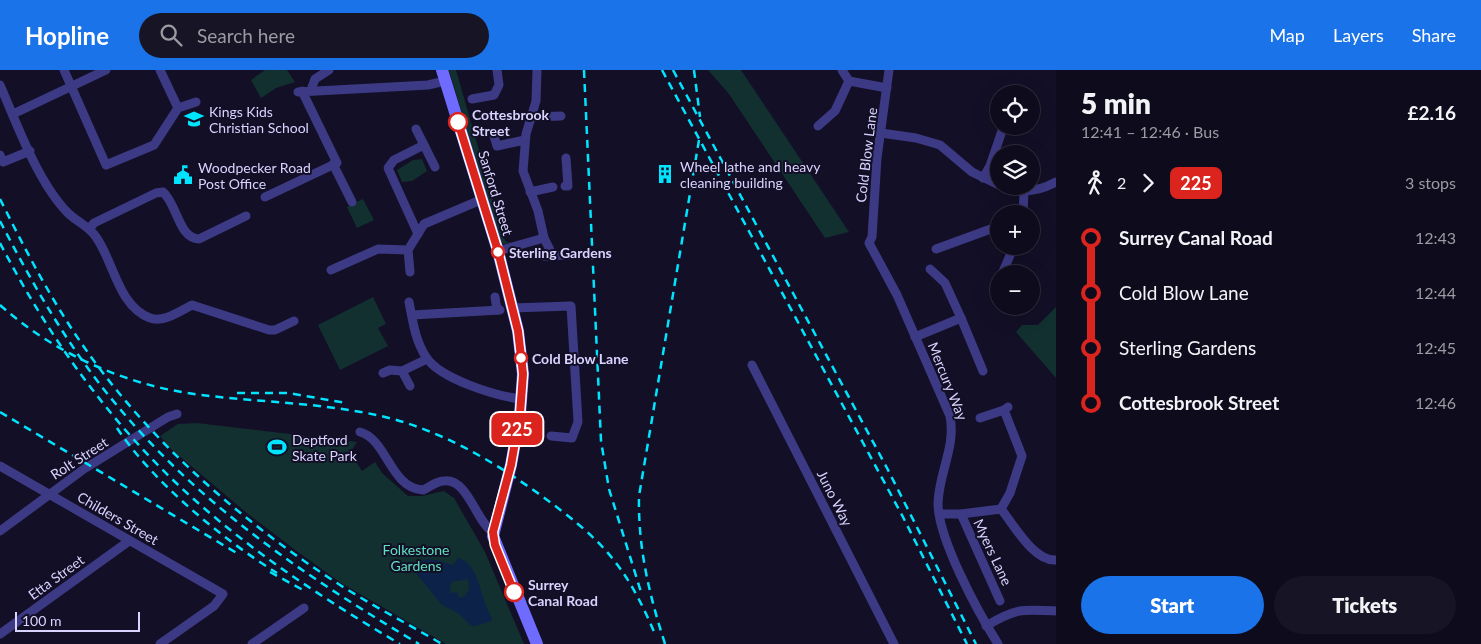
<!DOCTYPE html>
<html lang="en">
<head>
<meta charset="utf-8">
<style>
  body { margin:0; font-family:Lato,sans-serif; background:#171425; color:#f1f3f6; height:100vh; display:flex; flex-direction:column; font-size:19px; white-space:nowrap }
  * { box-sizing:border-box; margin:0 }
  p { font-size:16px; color:#9b9ba3 }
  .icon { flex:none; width:28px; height:28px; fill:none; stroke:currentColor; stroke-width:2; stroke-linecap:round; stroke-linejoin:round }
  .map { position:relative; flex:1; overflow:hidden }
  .sheet { display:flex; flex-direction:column; background:#0e0b1c; width:425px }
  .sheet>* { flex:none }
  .badge { padding:0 10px; border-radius:8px; font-size:18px; line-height:32px }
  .buttons { position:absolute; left:990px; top:15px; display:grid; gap:10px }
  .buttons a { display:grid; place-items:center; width:50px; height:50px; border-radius:50%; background:#0e0b1c; box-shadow:0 5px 20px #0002,0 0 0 1px #2e2b3b; font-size:25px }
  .scale { position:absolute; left:15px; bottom:12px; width:125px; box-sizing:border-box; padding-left:5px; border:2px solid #d9d4ff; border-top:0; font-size:14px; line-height:18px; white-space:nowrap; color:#d9d4ff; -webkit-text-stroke:4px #130f26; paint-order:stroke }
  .map>.badge { position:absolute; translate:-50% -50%; box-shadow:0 0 0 2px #fff }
  .legs { display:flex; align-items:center; gap:8px; height:55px; padding:0 25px; font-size:16px }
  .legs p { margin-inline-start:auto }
  .summary { display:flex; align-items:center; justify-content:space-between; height:85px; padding:0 25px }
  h1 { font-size:28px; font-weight:800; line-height:38px }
  .cta { display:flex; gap:10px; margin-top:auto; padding:10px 25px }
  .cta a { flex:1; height:58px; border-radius:30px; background:#1a73e8; color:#fff; font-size:20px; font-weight:800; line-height:58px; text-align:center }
  .cta a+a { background:#171425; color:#f1f3f6 }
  ul { padding:0 25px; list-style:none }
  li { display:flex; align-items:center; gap:18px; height:55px; font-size:19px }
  li i { display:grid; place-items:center; width:8px; height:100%; margin:0 6px; background:currentColor }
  li i::after { content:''; width:12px; height:12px; margin:-6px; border:4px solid; border-radius:50%; background:#0e0b1c }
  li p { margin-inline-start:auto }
  li:first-child i { background:linear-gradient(#0000 50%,currentColor 0) }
  li:last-child i { background:linear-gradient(currentColor 50%,#0000 0) }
  header { display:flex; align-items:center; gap:30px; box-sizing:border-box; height:70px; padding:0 25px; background:#1a73e8; color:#fff }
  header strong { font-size:24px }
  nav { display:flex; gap:28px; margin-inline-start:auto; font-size:18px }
  .search { width:350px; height:45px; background:#171425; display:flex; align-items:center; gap:12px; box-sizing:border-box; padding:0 18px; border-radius:28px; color:#9b9ba3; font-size:19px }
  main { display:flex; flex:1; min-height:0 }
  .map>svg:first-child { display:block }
  .green { fill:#12302f }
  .water { fill:#0c2248; fill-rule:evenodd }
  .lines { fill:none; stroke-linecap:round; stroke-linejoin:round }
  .minor { stroke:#3d3a85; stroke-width:9 }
  .secondary { stroke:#6f6bff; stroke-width:12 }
  .rail { stroke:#00e5ff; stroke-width:2.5; stroke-dasharray:8 6; stroke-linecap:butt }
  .line-1-casing { stroke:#fff; stroke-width:11 }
  .line-1 { stroke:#dc241f; stroke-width:8 }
  .stop-1-dot { fill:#fff; stroke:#dc241f; stroke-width:2.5 }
  .labels { text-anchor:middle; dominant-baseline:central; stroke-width:4; stroke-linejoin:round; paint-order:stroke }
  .poi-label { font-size:14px; fill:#d9d4ff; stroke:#130f26; text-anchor:start }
  .stop-label { font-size:14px; font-weight:bold; fill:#d9d4ff; stroke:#130f26; text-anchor:start }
  .street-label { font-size:14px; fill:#d9d4ff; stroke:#130f26 }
  .park-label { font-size:14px; fill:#5fe0c0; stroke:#130f26 }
</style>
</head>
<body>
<header>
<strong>Hopline</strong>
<div class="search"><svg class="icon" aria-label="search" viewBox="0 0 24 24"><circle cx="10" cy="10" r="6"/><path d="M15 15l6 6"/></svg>Search here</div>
<nav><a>Map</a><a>Layers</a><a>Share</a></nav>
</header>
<main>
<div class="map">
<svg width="1056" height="574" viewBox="0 0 1056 574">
  <rect width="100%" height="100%" fill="#130f26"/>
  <!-- green -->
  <g class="green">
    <polygon points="265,0 287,0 295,12 276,18 261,28 251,10"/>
    <polygon points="449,0 456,0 505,171 510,173 503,174 500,170"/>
    <polygon points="708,0 741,0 849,162 825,168 729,24"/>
    <polygon points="422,89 427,101 412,111 402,112 397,100 413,90"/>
    <polygon points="363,129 374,150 357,158 347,137"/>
    <polygon points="373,227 386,254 378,258 388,276 340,300 318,255"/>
    <polygon points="1056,237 1056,308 1016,262 1022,255 1038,255"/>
    <polygon points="197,353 357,372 350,383 362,401 375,392 382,403 408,426 422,426 444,421 454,428 485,482 524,574 446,574 341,513 298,482 248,444 171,379 160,366 178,354"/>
  </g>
  <!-- water -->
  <path class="water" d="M458 488C480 492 480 532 492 547L491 551 475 556 470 555 458 543 442 535 416 503 415 495C429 484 439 492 453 495ZM468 509 469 519 465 526 459 528 457 522 450 523 451 512Z"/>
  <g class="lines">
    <!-- minor -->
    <g class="minor">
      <polyline points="64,0 106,95 154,75 178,38 196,32"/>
      <polyline points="160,0 178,38"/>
      <polyline points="537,0 536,31 526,64 523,101 538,141 544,168 552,184"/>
      <path d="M889 0 877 88 872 167 869 173 897 225 950 346C956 377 939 402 938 433 938 469 978 542 998 574"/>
      <polyline points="849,11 887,18"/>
      <path d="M0 15C17 54 38 113 68 143 77 152 89 156 96 167 114 192 118 236 150 248 163 253 180 241 192 235L269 260H275L294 251"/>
      <polyline points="311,20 315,9 329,0"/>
      <polyline points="298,22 428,15 445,11"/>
      <polyline points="472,29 494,25 499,15 497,0"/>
      <polyline points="13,44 106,0"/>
      <polyline points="531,47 561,46"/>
      <polyline points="818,56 835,41 849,11 842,0"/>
      <polyline points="416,59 435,97"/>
      <polyline points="881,63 916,68 940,75 972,102 999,115"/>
      <polyline points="494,66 497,76 525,70"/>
      <polyline points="0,85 3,92 30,81"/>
      <polyline points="333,94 352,132"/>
      <polyline points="983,108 990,96 1003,58"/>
      <polyline points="565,116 568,116 566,88"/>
      <path d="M1001 116C1020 124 1038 122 1056 112"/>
      <polyline points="530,122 553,117"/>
      <polyline points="265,127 337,93 302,21"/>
      <polyline points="1023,144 1024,122"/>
      <path d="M89 159 94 153 156 123 163 122C177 134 179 169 199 169L246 146"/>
      <polyline points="418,164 388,98 394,90 424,75"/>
      <polyline points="936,179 999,156"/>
      <polyline points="498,181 544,168"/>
      <polyline points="544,186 569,185"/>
      <polyline points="930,199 945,213 961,248"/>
      <polyline points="331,200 378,179 408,180"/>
      <polyline points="410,202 408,180 424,154 483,129"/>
      <polyline points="1002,204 1014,176"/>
      <polyline points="495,227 497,240"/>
      <path d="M409 232C413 252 415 270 426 287 440 309 496 326 521 329"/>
      <polyline points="512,238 571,236 578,352 572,368 551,366"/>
      <polyline points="412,245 500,240"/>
      <polyline points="915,267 961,248 983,301"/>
      <polyline points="752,295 894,574"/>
      <polyline points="402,301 427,289"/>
      <polyline points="383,303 390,300 402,301 410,316"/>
      <polyline points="980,348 1004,340"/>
      <path d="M360 362C387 369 390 418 423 420 430 417 436 411 444 411 468 408 476 452 493 462"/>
      <polyline points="0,396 223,524 214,536 160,574"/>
      <polyline points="1001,439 1010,423 1022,386 1004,340 1008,337"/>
      <path d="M1001 439C1014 455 1034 492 1056 490"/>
      <polyline points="939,444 961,444 1001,439"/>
      <polyline points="961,444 1000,531"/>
      <polyline points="0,461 84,399 168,347 177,344"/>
      <path d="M986 556C1016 538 1023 539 1056 541"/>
      <polyline points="0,564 129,471"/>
      <polyline points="252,574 304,538"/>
    </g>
    <!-- secondary -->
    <polyline class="secondary" points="442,0 498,181 518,261 523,304 520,344 511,395 493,466 537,574"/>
    <!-- rail -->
    <g class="rail">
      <polyline points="584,0 601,371 609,419 641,522"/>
      <polyline points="662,0 903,447 967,574"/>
      <polyline points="673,0 887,398 976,574"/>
      <polyline points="694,0 700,47"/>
      <path d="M0 129C25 179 51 230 84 277 151 373 242 452 340 515 373 536 408 554 442 574"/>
      <path d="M0 151C32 213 66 273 110 327 196 433 303 505 419 574"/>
      <path d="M0 173C45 260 102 342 173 410 241 475 320 527 400 574"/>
      <path d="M0 235C54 283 123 314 194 324 260 333 328 332 393 349 447 364 494 392 539 424 601 469 625 493 655 564"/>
      <polyline points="237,323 288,323 346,333"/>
      <polyline points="0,342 240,485"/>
      <path d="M117 358C153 412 222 469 277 503"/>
      <polyline points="270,502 303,520"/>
      <path d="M665 574C649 524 638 478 639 426L699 70"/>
    </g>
  </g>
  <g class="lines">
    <!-- line-1 casing -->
    <g class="line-1-casing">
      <polyline id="line-1" points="458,52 498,181 518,261 523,304 520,344 511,395 493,462 495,475 514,522"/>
    </g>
    <!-- line-1 -->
    <use href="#line-1" class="line-1"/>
  </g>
  <!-- icons -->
  <defs>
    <g id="school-bare" transform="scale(1.5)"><path d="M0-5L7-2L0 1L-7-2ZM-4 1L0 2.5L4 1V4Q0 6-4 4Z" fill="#00e5ff" stroke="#130f26" stroke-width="2.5" paint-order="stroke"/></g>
    <g id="building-bare" transform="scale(1.5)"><path d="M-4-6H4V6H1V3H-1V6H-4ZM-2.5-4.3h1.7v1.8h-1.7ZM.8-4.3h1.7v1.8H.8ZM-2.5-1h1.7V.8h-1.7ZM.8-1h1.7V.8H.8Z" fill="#00e5ff" stroke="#130f26" stroke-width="2.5" paint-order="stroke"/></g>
    <g id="civic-bare" transform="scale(1.5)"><path d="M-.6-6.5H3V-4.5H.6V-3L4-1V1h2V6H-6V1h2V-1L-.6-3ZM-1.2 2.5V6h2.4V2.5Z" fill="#00e5ff" stroke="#130f26" stroke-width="2.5" paint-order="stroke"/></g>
    <g id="stadium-bare" transform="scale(1.5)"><path d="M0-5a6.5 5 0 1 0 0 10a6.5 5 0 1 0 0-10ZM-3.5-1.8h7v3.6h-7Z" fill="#00e5ff" stroke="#130f26" stroke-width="2.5" paint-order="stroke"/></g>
  </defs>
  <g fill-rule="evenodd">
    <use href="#school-bare" x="194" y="49"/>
    <use href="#building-bare" x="665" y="104"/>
    <use href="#civic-bare" x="183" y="105"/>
    <use href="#stadium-bare" x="277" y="377"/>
  </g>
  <!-- markers -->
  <g class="stop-1-dot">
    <circle cx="458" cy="52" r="9"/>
    <circle cx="498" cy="182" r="6"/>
    <circle cx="521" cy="288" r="6"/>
    <circle cx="514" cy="522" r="9"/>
  </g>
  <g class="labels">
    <!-- poi labels -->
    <g class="poi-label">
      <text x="209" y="41">Kings Kids<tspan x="209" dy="16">Christian School</tspan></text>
      <text x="680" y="96">Wheel lathe and heavy<tspan x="680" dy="16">cleaning building</tspan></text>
      <text x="198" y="97">Woodpecker Road<tspan x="198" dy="16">Post Office</tspan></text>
      <text x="292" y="369">Deptford<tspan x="292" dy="16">Skate Park</tspan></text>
    </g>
    <!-- stop labels -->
    <g class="stop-label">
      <text x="472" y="44">Cottesbrook<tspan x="472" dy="16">Street</tspan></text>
      <text x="509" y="182">Sterling Gardens</text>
      <text x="532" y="288">Cold Blow Lane</text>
      <text x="528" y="514">Surrey<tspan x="528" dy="16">Canal Road</tspan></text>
    </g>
    <!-- street labels -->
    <g class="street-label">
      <text transform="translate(866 85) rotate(-83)">Cold Blow Lane</text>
      <text transform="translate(496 123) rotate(73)">Sanford Street</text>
      <text transform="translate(948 311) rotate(68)">Mercury Way</text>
      <text transform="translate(79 388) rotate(-33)">Rolt Street</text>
      <text transform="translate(835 428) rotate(63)">Juno Way</text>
      <text transform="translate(118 448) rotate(30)">Childers Street</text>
      <text transform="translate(993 482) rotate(65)">Myers Lane</text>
      <text transform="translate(56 507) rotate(-36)">Etta Street</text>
    </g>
    <!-- park labels -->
    <g class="park-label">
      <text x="416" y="479">Folkestone<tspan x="416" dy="16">Gardens</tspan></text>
    </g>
  </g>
</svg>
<div class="buttons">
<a><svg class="icon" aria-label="locate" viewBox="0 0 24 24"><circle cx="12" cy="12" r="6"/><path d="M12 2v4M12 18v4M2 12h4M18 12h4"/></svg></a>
<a><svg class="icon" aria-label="layers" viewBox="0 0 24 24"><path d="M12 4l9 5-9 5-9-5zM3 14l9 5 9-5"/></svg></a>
<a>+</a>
<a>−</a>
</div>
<div class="scale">100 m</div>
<b class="badge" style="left:517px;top:359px;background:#dc241f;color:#fff">225</b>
</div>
<section class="sheet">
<div class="summary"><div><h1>5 min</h1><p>12:41 – 12:46 · Bus</p></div><b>£2.16</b></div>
<div class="legs"><svg class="icon" aria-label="walk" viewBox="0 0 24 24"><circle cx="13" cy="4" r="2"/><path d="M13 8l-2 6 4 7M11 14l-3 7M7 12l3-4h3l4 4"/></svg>2<svg class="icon" aria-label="forward" viewBox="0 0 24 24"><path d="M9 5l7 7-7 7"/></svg><b class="badge" style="background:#dc241f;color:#fff">225</b><p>3 stops</p></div>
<ul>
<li><i style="color:#dc241f"></i><b>Surrey Canal Road</b><p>12:43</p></li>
<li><i style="color:#dc241f"></i><span>Cold Blow Lane</span><p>12:44</p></li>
<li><i style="color:#dc241f"></i><span>Sterling Gardens</span><p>12:45</p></li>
<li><i style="color:#dc241f"></i><b>Cottesbrook Street</b><p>12:46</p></li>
</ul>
<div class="cta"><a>Start</a><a>Tickets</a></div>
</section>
</main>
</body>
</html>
